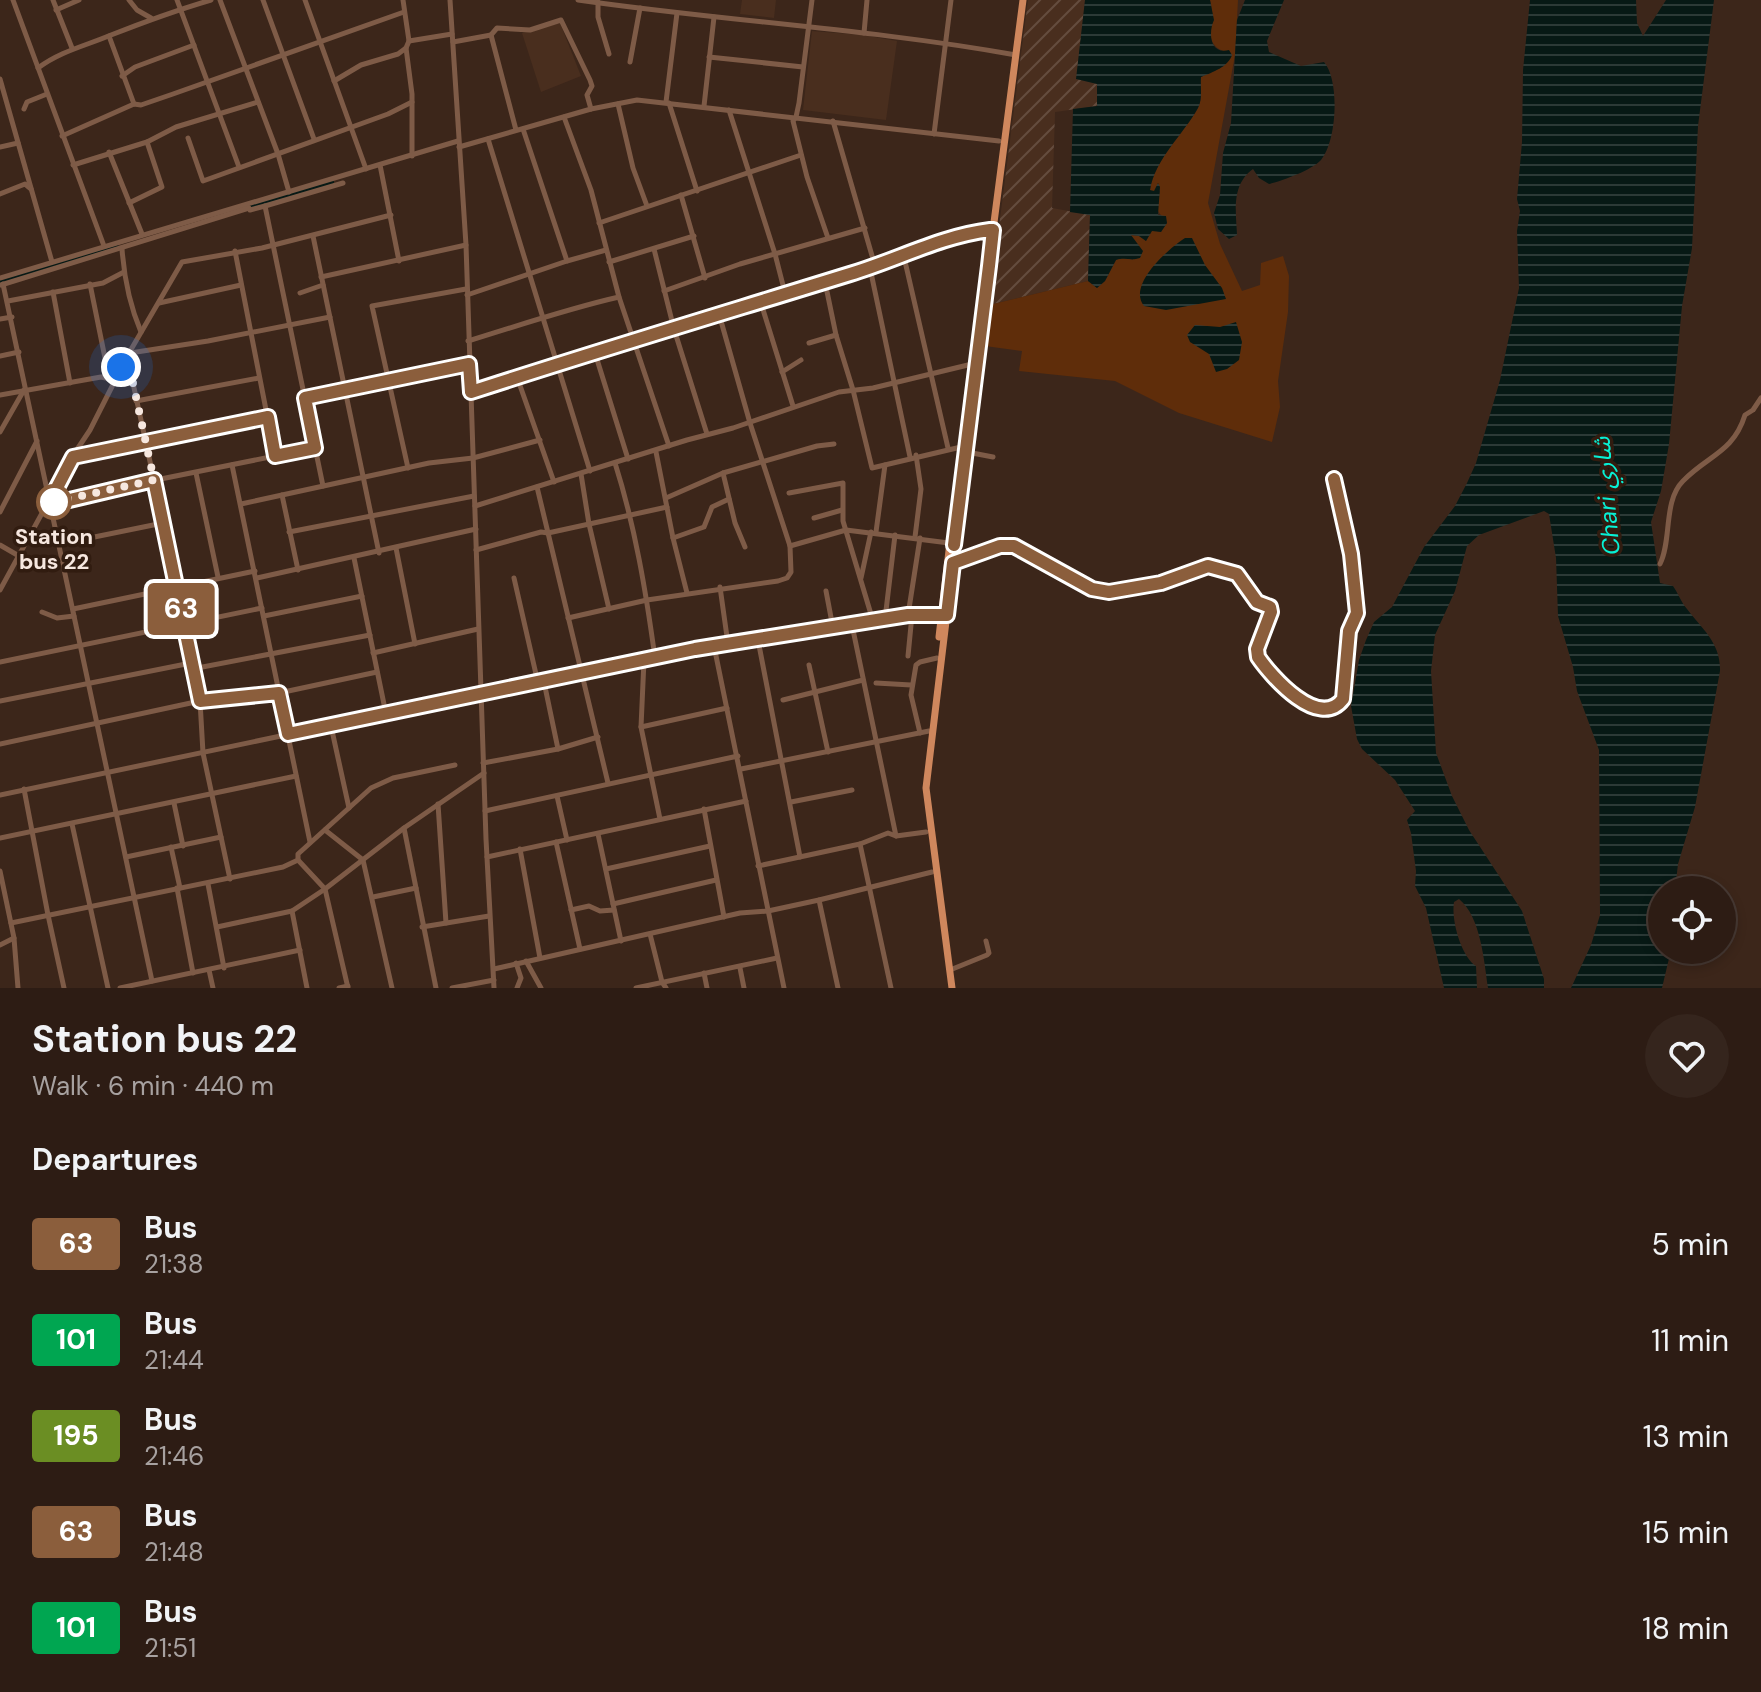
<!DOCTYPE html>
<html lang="en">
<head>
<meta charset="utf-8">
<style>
  body { margin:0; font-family:"DM Sans","Noto Sans Arabic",sans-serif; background:#35251d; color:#f1f3f6; height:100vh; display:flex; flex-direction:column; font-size:30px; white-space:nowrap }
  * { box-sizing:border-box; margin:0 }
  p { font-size:26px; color:#a7a1a0 }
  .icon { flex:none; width:44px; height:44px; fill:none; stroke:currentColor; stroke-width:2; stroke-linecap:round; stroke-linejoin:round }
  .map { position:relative; height:988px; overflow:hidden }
  .drawer { display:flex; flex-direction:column; background:#2d1c14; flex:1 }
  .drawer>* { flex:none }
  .badge { padding:0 16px; border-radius:6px; font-size:28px; line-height:52px }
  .tools { position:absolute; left:1648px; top:876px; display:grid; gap:16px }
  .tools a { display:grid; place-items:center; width:88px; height:88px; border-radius:50%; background:#2d1c14; box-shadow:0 4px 12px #0003,0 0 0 2px #483a34; font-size:40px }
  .you { position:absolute; width:40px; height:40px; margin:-20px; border:6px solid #fff; border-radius:50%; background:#1a73e8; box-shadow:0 0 0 12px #1a73e833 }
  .map>.badge { position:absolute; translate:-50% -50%; box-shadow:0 0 0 4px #fff }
  h2 { padding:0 32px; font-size:30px; line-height:72px }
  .round { display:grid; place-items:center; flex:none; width:84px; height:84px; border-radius:42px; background:#35251d }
  .headline { display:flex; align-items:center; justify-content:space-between; height:136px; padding:0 32px }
  h1 { font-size:38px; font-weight:700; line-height:60px }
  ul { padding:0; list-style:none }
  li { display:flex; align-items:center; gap:24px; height:96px; padding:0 32px }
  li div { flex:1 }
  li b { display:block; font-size:30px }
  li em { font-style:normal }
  li .badge { min-width:88px; font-weight:700; text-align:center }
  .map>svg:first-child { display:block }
  .built { fill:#492e1e }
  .industrial { fill:url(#industrial-furrows) }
  .grass { fill:#5f2d0a }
  .water { fill:url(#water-rules) }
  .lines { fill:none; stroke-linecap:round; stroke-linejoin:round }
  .canal { stroke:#071915; stroke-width:4 }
  .minor { stroke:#7e5b47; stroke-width:5 }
  .major { stroke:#cf875d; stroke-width:7 }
  .line-casing { stroke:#fff; stroke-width:18 }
  .line { stroke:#8b5e3c; stroke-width:12 }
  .walk { stroke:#f6e7df; stroke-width:8; stroke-dasharray:0 14.4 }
  .stop-dot { fill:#fff; stroke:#8b5e3c; stroke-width:4 }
  .labels { text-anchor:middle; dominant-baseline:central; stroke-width:7; stroke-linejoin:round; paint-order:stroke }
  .stop-label { font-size:22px; font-weight:bold; fill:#f6e7df; stroke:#311c10 }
  .water-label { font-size:24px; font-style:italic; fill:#07f0d5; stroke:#311c10 }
</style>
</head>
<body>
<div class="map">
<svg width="1761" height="988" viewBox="0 0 1761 988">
  <defs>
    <pattern id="industrial-furrows" width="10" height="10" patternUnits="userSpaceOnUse" patternTransform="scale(2)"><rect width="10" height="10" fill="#492e1e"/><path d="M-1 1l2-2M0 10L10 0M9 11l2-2" fill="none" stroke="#644c3e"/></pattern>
    <pattern id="water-rules" width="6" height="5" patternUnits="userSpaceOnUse" patternTransform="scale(2)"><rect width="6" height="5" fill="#071915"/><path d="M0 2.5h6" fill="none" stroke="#2c3a37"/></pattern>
  </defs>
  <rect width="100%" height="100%" fill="#3c261a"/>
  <!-- built -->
  <g class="built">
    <polygon points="742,0 776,0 774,18 740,14"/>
    <polygon points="560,23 581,76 541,92 522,33"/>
    <polygon points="812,31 863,35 897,41 886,120 803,110"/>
  </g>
  <!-- industrial -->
  <polygon class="industrial" points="1028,0 1085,0 1077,78 1097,84 1097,106 1055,112 1052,208 1090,215 1088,281 989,305"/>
  <!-- grass -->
  <path class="grass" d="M1210 0H1238L1235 55 1208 203 1220 244 1242 291 1260 285 1261 263 1283 256 1289 276 1288 312 1278 381 1280 407 1272 442 1179 413 1115 381 1019 371 1022 351 985 346 989 305 1088 281 1097 288 1105 281 1116 260 1124 257 1133 260 1130 235 1139 236 1146 241 1152 230 1161 232 1167 223 1157 210 1160 191H1150C1154 159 1183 135 1198 108 1203 98 1200 87 1201 77L1224 66 1223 51C1200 41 1216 18 1210 0Z"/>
  <!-- water -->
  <g class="water">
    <path d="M1085 0H1210L1214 20C1208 33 1210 55 1229 50L1232 55C1228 67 1213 72 1201 77 1200 87 1203 98 1198 108 1183 135 1155 159 1150 190L1154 191 1158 183 1160 187 1158 215 1166 216 1167 223 1161 232 1152 231 1146 241 1139 236 1131 235 1143 251 1140 258C1131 261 1125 257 1116 260L1105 281 1097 288 1088 281 1090 215 1070 212 1073 109 1097 106V84L1076 79Z"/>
    <path d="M1245 0H1284L1267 41 1269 52 1301 66 1324 62C1340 80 1337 141 1321 160 1312 170 1282 181 1269 184L1259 178 1253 169C1231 185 1236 211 1237 235L1229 239 1218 229 1214 213 1220 195 1223 153 1231 123 1237 20Z"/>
    <path d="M1530 0H1636L1637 23 1643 36 1666 0H1714L1698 126 1692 248 1682 306 1669 444 1661 491 1651 522 1660 583 1673 586C1678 593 1681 602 1687 609 1702 629 1721 643 1720 671L1695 807 1678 864 1675 890H1662V950H1671L1662 988H1571L1591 945 1600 915 1599 750 1577 691 1573 667 1558 616 1556 558 1549 514 1544 511 1479 535 1467 546 1455 591 1435 635 1431 671 1436 753 1452 796 1469 830 1522 911 1544 979V988H1488C1484 961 1481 917 1459 899L1454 902C1451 920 1461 956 1476 966L1477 988H1444L1426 908 1415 886 1416 871 1411 833 1407 820 1415 811 1395 780 1362 749 1357 739 1351 706 1359 660 1366 640 1374 622 1392 607 1424 547 1455 506 1467 483 1476 463 1500 380 1519 288 1517 231 1520 211 1517 199 1522 142 1523 70Z"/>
    <path d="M1185 238H1192L1205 265 1222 288 1226 299 1166 310 1144 306C1127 285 1168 249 1185 238Z"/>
    <polygon points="1236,322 1242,342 1239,360 1227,369 1216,372 1209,354 1190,342 1187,335 1195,325 1220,327"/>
  </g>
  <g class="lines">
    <!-- canal -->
    <g class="canal">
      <polyline points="252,206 332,182"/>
      <polyline points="0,281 117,247"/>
    </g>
    <!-- minor -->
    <g class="minor">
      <polyline points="13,0 104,246"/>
      <polyline points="53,0 72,48"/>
      <polyline points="129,0 137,10 151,18"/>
      <polyline points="177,0 239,167"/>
      <polyline points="220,0 278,154 289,192"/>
      <polyline points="263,0 314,139"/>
      <polyline points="305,0 366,169"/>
      <polyline points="403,0 409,41 406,48 412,94 412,156"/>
      <polyline points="450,0 466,245 486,839 494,988"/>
      <path d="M578 0C724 21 871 29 1016 55"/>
      <polyline points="812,0 799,103 796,117 793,121 807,177 828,238"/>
      <polyline points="598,2 598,17 609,54"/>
      <polyline points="56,10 79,0"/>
      <polyline points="864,33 867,0"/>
      <polyline points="109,36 134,104"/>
      <polyline points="409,41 452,34"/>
      <polyline points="453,42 491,35"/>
      <polyline points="709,57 803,67"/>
      <polyline points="630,62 640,8"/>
      <path d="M38 68C61 51 85 46 111 35 144 22 177 10 211 0"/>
      <polyline points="122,76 135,67 194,45"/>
      <polyline points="0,79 52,262"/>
      <polyline points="334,81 361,65 398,54 406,48"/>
      <polyline points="666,102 677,13"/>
      <polyline points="669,103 697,191"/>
      <polyline points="618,104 633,168 647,206"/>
      <polyline points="704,106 714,17"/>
      <polyline points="24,109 27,102 47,94"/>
      <polyline points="729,110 775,254 785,293"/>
      <polyline points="564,117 591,190 619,297 669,446"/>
      <polyline points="833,121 875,266"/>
      <polyline points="523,129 567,261"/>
      <polyline points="516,130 491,35 497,28 530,30 561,20 590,80 592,86 587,95 591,109"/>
      <polyline points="934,134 951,0"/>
      <polyline points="62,136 134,104 141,105 173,94 404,12"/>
      <polyline points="188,138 203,181 388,114 412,102"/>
      <polyline points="488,139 590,471"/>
      <polyline points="0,147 18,143"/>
      <polyline points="459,147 591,109 637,100 999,141"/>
      <polyline points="109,152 142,234"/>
      <polyline points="73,165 147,142 176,127 258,102"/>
      <polyline points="380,165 399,261"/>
      <polyline points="0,194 25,184 31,189"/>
      <polyline points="681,195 705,278"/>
      <polyline points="129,203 162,187 147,142"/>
      <polyline points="265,206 343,183"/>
      <polyline points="250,210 265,206 323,486"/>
      <polyline points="599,223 801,155"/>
      <polyline points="313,236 379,553"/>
      <path d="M122 249C124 276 130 306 141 332"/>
      <polyline points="654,249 674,329 707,434"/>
      <polyline points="235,251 275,456"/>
      <polyline points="904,257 948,448"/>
      <polyline points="609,262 694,236"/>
      <polyline points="870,268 910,457"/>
      <polyline points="321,277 466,245"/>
      <polyline points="0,278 458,141"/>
      <polyline points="825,282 836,335 853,390 872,468 961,447"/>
      <polyline points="3,284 152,981"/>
      <polyline points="90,284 106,363 115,379"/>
      <polyline points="1,285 249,208"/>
      <polyline points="664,291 740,264 865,228"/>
      <polyline points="53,292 70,383"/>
      <polyline points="300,293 323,285"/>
      <polyline points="467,295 567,261 606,250"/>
      <polyline points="760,300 793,406"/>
      <polyline points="8,301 103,283 124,272"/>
      <polyline points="159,303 241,285"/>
      <polyline points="0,319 12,317"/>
      <path d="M468 341C517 326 570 308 619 297"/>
      <polyline points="809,343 836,335"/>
      <polyline points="130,353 208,341 330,317"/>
      <polyline points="595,353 628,459"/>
      <polyline points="0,356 19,352"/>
      <polyline points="121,367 126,368 131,374 177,586 200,701 203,753 230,879"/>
      <polyline points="782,372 801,360"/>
      <polyline points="517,377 554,482"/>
      <polyline points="471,392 760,300 875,267 961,235 993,230"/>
      <polyline points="0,395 101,377 115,380"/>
      <polyline points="305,398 469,364"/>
      <polyline points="136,401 259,378"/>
      <polyline points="0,432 24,390"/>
      <polyline points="656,452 673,538 687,593"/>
      <polyline points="967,452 993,457"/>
      <polyline points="73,457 268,417"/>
      <path d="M615 463C635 526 646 592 655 658"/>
      <polyline points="232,465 310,842"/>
      <polyline points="408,468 372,306 466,289"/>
      <polyline points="196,473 218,577"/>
      <polyline points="723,473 735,523 745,547"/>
      <polyline points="581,474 589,524 609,609"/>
      <polyline points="537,487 608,783"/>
      <polyline points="789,493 843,483 843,521 873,621"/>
      <polyline points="282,495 298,570"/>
      <polyline points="666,498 723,473 817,446 834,444"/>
      <polyline points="51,501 61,502 111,489 315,448"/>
      <polyline points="241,504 429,463 473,458 540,440"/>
      <polyline points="475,506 687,440 733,428 839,392 873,388 972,364"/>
      <polyline points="0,512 37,441"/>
      <polyline points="814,518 842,510"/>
      <polyline points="289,532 474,496"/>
      <polyline points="876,532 885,465"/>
      <polyline points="915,537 921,489 916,455"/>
      <polyline points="673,538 704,527 712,507 729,499"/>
      <polyline points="60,544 163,523"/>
      <polyline points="0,545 19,556"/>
      <polyline points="790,546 846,530 949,543"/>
      <polyline points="396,548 415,644"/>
      <polyline points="476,550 541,532 548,533 667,507"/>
      <polyline points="354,558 386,714"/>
      <path d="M953 563 1000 546H1014L1100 591 1161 583 1208 566 1237 574 1257 602 1270 607 1271 612 1257 649 1258 657C1271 677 1319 730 1343 699L1349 631 1357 613 1351 554 1334 479"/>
      <path d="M1660 564C1672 540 1663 501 1683 481 1708 455 1733 453 1745 415L1753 410 1761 398"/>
      <polyline points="257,578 476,529"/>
      <polyline points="514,578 538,683"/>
      <polyline points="861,578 871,532"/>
      <polyline points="720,587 728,644"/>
      <polyline points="0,590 76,451 90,430 129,353 182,262 262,248 391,215"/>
      <polyline points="826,591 833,628"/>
      <polyline points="73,609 255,571"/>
      <polyline points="42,612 57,618 74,616"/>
      <polyline points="908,615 920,538"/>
      <polyline points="264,616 362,596"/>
      <polyline points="568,618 647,600 778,581 787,578 791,572 790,546 750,423 719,314"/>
      <polyline points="885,619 895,535"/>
      <polyline points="852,625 896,836"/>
      <polyline points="758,640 800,857"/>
      <polyline points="714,646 784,988"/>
      <polyline points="373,653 478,629"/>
      <polyline points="908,656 912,615"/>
      <polyline points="644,660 641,727 660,819"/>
      <polyline points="0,662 262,608"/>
      <polyline points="809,665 828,752"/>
      <polyline points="192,669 370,635"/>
      <polyline points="544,682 558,749"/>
      <polyline points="876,683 911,685"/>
      <polyline points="783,700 863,680"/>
      <polyline points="0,701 191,663"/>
      <polyline points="331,726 349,808"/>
      <polyline points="641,727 727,708"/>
      <polyline points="920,733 911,695 916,665 920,662 937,658"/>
      <polyline points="0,744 200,701 279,693 377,672"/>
      <polyline points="483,763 558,749 598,737"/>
      <polyline points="741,769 929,731"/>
      <polyline points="24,789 48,915 64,988"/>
      <polyline points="0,795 676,653 908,615 942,614"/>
      <polyline points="557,796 567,840"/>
      <polyline points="791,802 852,790"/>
      <polyline points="174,803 183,846"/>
      <polyline points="438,804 446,923"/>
      <polyline points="704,809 724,917"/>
      <polyline points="485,811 738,756"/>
      <polyline points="72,824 108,988"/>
      <polyline points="404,828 436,988"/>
      <polyline points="325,830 363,860 392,988"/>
      <polyline points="598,834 621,941"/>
      <polyline points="0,838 296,776"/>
      <polyline points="556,842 580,949"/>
      <polyline points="860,844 891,988"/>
      <polyline points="171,847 180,888"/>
      <polyline points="520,849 540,958"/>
      <polyline points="126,857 221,837"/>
      <polyline points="487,857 746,801"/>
      <polyline points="298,860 325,889 348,988"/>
      <polyline points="758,866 860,844 888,833 896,836 926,832"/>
      <polyline points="606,869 710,846"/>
      <polyline points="0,871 14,938 18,988"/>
      <polyline points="208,884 224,968"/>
      <polyline points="177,888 193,973"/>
      <polyline points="373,897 416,888"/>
      <polyline points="819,900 838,988"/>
      <polyline points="613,904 716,880"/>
      <polyline points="571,910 589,906 600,911 614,910"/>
      <polyline points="292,911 307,988"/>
      <polyline points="11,923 283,867 298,860 298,854 371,788 393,778 455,765"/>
      <polyline points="217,927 292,911 325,889 404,828 484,773"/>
      <polyline points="422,927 489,916"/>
      <polyline points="650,934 662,982 666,988"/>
      <polyline points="0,945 14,938"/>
      <polyline points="526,961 541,988"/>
      <polyline points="516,963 521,978 517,988"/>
      <polyline points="740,968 744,988"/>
      <polyline points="494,969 740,913 768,911 819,900 932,872"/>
      <polyline points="209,970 213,988"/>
      <polyline points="950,970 987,955 989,953 986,941"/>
      <polyline points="704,973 707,988"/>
      <polyline points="120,988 300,950"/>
      <polyline points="339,988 348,986"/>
      <polyline points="452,988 494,980"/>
      <polyline points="636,988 777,958"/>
    </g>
    <!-- major -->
    <g class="major">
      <polyline points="952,525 968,395"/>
      <polyline points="939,637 950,542"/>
      <polyline points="952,988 926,788 993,230 1023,0"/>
    </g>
  </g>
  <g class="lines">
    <!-- line casing -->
    <g class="line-casing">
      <path id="line" d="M954 545 989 266 993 230H990C941 236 897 260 850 274 724 313 597 351 471 392L469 364 305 398 315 448 275 456 268 417 73 457 50 501 61 502 154 480 200 701 279 693 288 734 695 649 908 615H947L953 563 1000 546H1014L1092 589 1109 592 1161 583 1208 566 1237 574 1257 602 1270 607 1271 612 1257 649 1258 657C1271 676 1319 731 1343 699L1349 631 1357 613 1351 554 1334 479"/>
    </g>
    <!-- line -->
    <use href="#line" class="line"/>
    <!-- walk -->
    <polyline class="walk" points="54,502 154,480 131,374 126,368 121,367"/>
  </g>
  <!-- markers -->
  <circle class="stop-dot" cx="54" cy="502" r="16"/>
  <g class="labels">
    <!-- stop labels -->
    <g class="stop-label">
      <text x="54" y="536">Station<tspan x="54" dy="25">bus 22</tspan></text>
    </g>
    <!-- water labels -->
    <g class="water-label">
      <text transform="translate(1606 496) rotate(-95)">Chari شاري</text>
    </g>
  </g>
</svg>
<div class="tools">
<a><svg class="icon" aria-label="locate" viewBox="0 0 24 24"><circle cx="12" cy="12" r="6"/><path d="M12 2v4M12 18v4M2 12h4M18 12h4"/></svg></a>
</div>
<div class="you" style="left:121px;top:367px"></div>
<b class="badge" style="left:181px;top:609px;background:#8b5e3c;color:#fff">63</b>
</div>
<section class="drawer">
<div class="headline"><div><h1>Station bus 22</h1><p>Walk · 6 min · 440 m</p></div><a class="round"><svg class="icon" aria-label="heart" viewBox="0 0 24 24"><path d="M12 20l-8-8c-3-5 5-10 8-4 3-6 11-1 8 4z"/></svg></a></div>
<h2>Departures</h2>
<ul>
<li><span class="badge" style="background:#8b5e3c;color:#fff">63</span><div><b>Bus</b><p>21:38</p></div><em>5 min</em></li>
<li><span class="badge" style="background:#00a651;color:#fff">101</span><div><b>Bus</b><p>21:44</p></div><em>11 min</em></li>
<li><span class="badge" style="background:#6b8e23;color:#fff">195</span><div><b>Bus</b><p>21:46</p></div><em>13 min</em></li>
<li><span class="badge" style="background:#8b5e3c;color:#fff">63</span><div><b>Bus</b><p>21:48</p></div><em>15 min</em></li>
<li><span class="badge" style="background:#00a651;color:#fff">101</span><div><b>Bus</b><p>21:51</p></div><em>18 min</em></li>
</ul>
</section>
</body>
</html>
